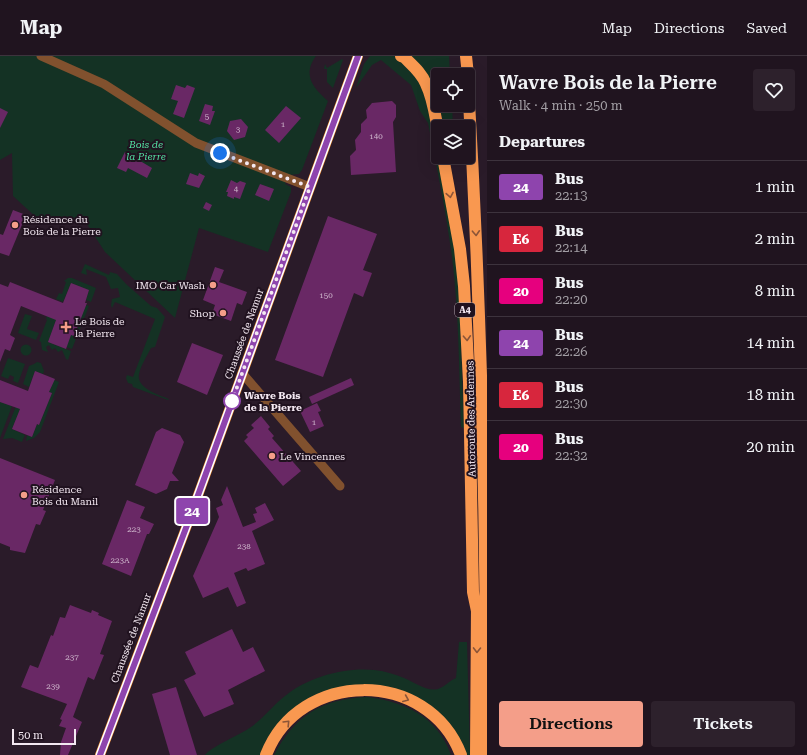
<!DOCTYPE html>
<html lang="en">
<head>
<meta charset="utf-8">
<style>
  body { margin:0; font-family:"Roboto Serif",serif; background:#2d212c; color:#f1f3f6; height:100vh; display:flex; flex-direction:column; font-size:15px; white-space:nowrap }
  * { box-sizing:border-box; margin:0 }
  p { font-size:13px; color:#a29ea4 }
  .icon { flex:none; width:22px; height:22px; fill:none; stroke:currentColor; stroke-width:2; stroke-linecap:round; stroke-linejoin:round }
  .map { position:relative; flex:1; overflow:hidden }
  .side { display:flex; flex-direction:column; background:#20141f; width:320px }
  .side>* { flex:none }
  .badge { padding:0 8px; border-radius:3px; font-size:14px; line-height:26px }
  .controls { position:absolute; left:431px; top:12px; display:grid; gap:8px }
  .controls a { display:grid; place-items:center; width:44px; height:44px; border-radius:4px; background:#20141f; box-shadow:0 4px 16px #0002,0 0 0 1px #3d333d; font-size:20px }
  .scale { position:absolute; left:12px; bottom:10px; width:64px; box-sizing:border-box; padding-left:4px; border:2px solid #f3e8f1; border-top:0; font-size:11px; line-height:14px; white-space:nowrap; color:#f3e8f1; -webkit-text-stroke:3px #20121f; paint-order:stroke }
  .you { position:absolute; width:20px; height:20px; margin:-10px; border:3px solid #fff; border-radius:50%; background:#1a73e8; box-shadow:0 0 0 6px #1a73e833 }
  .map>.badge { position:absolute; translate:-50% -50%; box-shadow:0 0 0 2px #fff }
  h2 { padding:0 12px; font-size:15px; line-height:36px }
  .round { display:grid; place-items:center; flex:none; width:42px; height:42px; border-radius:4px; background:#2d212c }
  .headline { display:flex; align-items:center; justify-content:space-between; height:68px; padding:0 12px }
  h1 { font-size:19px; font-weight:600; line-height:30px }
  .cta { display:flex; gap:8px; margin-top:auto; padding:8px 12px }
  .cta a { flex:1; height:46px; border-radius:4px; background:#f49e89; color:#111; font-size:16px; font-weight:600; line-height:46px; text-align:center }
  .cta a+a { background:#2d212c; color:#f1f3f6 }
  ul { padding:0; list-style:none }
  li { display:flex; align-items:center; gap:12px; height:52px; padding:0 12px; border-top:1px solid #3d333d }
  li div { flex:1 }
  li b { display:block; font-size:15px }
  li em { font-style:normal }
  li .badge { min-width:44px; font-weight:700; text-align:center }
  header { display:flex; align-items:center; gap:24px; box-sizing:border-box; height:56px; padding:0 20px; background:#20141f; border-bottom:1px solid #3d333d }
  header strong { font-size:19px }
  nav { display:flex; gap:22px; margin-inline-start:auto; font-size:14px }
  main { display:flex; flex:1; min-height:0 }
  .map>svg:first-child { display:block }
  .green { fill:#143224 }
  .building { fill:#692865 }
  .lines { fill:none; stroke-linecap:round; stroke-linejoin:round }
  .minor { stroke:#81512e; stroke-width:9 }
  .primary { stroke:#e27d29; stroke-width:10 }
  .motorway { stroke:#f99850; stroke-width:12 }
  .oneway { stroke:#8c5538 }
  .line-casing { stroke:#fff; stroke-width:9 }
  .line { stroke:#8e44ad; stroke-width:6 }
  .walk { stroke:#f3e8f1; stroke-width:4; stroke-dasharray:0 7.2 }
  .poi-dot { fill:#f49e89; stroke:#20121f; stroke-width:1.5 }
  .stop-dot { fill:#fff; stroke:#8e44ad; stroke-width:2 }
  .labels { text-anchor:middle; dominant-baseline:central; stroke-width:4; stroke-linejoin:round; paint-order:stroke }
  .number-label { font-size:8px; fill:#d0b8ce }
  .shield { fill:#20121f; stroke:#b4a8b2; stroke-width:1 }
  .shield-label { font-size:9px; font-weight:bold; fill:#f3e8f1 }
  .park-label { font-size:10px; font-style:italic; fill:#53e1a2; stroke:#20121f }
  .poi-label { font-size:10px; fill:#f3e8f1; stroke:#20121f; text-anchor:start }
  .street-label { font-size:10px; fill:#f3e8f1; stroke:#20121f }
  .stop-label { font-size:10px; font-weight:bold; fill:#f3e8f1; stroke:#20121f; text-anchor:start }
</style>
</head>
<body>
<header>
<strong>Map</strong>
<nav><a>Map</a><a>Directions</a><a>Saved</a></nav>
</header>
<main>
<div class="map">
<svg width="487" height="699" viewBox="0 0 487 699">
  <rect width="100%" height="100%" fill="#2a1b29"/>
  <!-- green -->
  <g class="green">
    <path d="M0 0H316C302 19 313 32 328 45L302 114 299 118 289 119 285 128 291 131V136L268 196 199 172 175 262 105 196 83 162 61 166 37 162 13 140 12 97 0 104Z"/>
    <path d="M370 0H394L401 4 409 10 428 40 457 201 460 259 464 372 461 371C459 314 459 258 452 201 446 156 437 112 428 67L420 55 411 29 381 4 372 9 356 32 364 8Z"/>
    <polygon points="409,0 449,0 450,19 438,19 438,46"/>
    <polygon points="342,3 343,4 333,32 327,26 327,13 324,13 325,8 327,12"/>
    <polygon points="439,49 452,49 453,71 444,71"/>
    <path d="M85 208 109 219 110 216 117 218 126 228 151 250 157 252 165 261 155 291 151 292C147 300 141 309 139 318 136 332 159 339 169 343L168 344 133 331 132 328 128 327 126 322 127 319 133 321 155 263 115 246 112 252 111 249 112 243 120 241 118 232 111 233 106 221 86 213 87 219 81 217Z"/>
    <polygon points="68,222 72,222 96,232 91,246 86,244 89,234 71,227 63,246 56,243 59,237 62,238 66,226 64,225"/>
    <polygon points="86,249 89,250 72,293 66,291 71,279"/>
    <polygon points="25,258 32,260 27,273 39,277 36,284 18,277"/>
    <polygon points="47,259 57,262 48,286 71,295 68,304 66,303 62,294 58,296 55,292 52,294 49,289 46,291 48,296 42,294 41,286 39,285 47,264 46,263"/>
    <circle cx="26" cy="294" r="5.5"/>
    <polygon points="8,302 25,308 18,327 13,325 14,321 10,319 8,323 1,320"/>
    <polygon points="37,306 41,307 44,315 43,318 35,315 29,331 23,328 29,310 34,308"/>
    <polygon points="54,324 59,326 40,376 34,382 26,385 27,379 32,381 37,368 39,369 52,337 49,336"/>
    <polygon points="0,346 12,350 0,382"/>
    <polygon points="16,350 21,351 12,373 25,379 22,386 12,382 3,383"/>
    <path d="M459 586H467L470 699H466L459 683 447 667 433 653 414 640 392 633 338 632 321 637 303 646 260 699H205C212 690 240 679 251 671 264 662 273 649 285 640 308 621 345 611 374 614 384 615 395 618 404 622 414 626 427 636 438 633 446 630 449 625 456 622Z"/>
    <path d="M367 641C405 646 437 660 451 699H274C295 659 322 643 367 641Z"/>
  </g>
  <!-- building -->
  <g class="building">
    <polygon points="176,29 185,32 187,29 195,32 184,62 173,58 178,45 171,43"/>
    <polygon points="392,45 396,49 396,61 393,66 396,116 351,119 350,100 356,94 355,84 361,76 361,68 367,62 366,54 372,47"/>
    <polygon points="205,48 213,50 212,55 215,55 210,69 199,65"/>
    <polygon points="286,50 301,62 279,87 265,74"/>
    <polygon points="0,52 8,56 0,72"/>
    <polygon points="241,63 248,71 245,81 234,84 227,75 230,65"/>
    <polygon points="125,96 152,112 147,122 128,112 126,116 117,112"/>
    <polygon points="190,117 198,120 199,117 205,120 199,132 186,128"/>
    <polygon points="231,124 237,127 240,125 246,127 240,143 234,141 234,143 227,140 228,136 226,136"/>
    <polygon points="260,128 274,133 269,145 255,139"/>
    <polygon points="206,146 212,149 209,155 203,152"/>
    <polygon points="13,154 26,159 9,200 0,197 0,178 3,179"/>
    <polygon points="328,160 377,178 363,214 372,217 363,241 354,237 323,321 275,304"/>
    <polygon points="215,211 224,214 219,226 247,236 242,249 237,247 231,265 212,258 215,249 203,244"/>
    <polygon points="10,226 63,247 71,227 89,234 85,247 87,247 74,280 71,279 66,293 48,286 56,264 21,250 10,279 15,282 10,295 5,293 0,306 0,228 8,231"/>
    <polygon points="192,287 223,299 207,339 177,326"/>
    <polygon points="35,315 55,323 49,336 52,337 39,369 37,368 32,381 12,373 20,353 0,346 0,324 28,335"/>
    <polygon points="351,322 354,329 312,348 309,341"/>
    <polygon points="317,347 321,355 318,356 324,370 310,376 300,355"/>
    <polygon points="261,360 270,371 268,373 274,380 272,382 301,415 283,430 244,385 248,381 246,379 254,372 251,369"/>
    <polygon points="162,372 180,379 184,386 172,417 179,425 170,425 167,433 156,438 135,429 156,376"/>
    <polygon points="0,402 55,424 43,454 46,455 40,469 36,468 25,497 10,494 10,491 0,487"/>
    <polygon points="227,430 243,471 256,466 253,458 257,457 255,452 265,447 274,464 252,475 265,508 248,515 246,512 234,517 246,547 237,551 228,531 203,542 193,520 219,461 216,452 223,449 221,444"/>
    <polygon points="127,444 145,451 140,462 154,468 149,478 147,478 131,520 102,508"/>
    <polygon points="70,549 91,557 92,554 99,557 98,559 112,565 100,598 104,599 94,624 88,621 73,661 82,666 68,699 60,699 61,686 66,672 59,670 62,664 60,663 67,648 21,631 30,609 38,612 51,579 53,580 60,561 65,562"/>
    <polygon points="232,573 243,596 253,591 265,615 228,634 234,648 204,661 184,624 196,618 185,596"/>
    <polygon points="176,631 197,699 170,699 152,638"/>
  </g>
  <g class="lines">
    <!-- minor -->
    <g class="minor">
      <polyline points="41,0 104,28 196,87 310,131"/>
      <polyline points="242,317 340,430"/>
    </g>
    <!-- primary -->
    <polyline class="primary" points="100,699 189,464 358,0"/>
    <!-- motorway -->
    <g class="motorway">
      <path d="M401 0 404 1C412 9 422 17 426 28 433 42 435 59 438 74"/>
      <polyline points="466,0 468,19"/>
      <path d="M468 27C481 251 487 475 486 699"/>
      <polyline points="443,101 460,193 464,230 469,326 473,536 477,555"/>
      <path d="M266 699C299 613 428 612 461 699"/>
      <polyline points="476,699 477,549"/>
    </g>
  </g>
  <!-- one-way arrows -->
  <defs><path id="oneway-chevron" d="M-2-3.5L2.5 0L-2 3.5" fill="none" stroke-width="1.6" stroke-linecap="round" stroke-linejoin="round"/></defs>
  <g class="oneway">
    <use href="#oneway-chevron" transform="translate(450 139) rotate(80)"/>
    <use href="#oneway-chevron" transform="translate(476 177) rotate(87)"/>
    <use href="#oneway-chevron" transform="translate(467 282) rotate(87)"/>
    <use href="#oneway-chevron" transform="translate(477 594) rotate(91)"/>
    <use href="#oneway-chevron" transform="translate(406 643) rotate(23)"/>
    <use href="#oneway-chevron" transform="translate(287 667) rotate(-46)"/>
  </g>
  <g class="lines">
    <!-- line casing -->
    <g class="line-casing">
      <polyline id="line" points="100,699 189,464 358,0"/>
    </g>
    <!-- line -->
    <use href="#line" class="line"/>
    <!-- walk -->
    <polyline class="walk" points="220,97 310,131 232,345"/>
  </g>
  <!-- markers -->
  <g class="poi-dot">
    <circle cx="15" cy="169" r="4"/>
    <circle cx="213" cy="229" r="4"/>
    <circle cx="223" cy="257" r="4"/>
    <path d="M64 265h4v4h4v4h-4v4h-4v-4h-4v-4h4z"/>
    <circle cx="272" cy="400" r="4"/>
    <circle cx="24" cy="439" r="4"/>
  </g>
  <circle class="stop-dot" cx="232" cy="345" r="8"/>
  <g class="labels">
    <!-- number labels -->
    <g class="number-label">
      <text x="207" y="60">5</text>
      <text x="283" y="68">1</text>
      <text x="238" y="73">3</text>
      <text x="376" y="80">140</text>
      <text x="236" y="133">4</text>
      <text x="326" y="239">150</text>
      <text x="314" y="366">1</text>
      <text x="134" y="473">223</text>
      <text x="244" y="490">238</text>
      <text x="120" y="504">223A</text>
      <text x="72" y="601">237</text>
      <text x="53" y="630">239</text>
    </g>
    <!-- shield labels -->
    <rect class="shield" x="455" y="247" width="20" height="14" rx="3"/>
    <g class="shield-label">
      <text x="465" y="254">A4</text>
    </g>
    <!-- park labels -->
    <g class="park-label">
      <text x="146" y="88">Bois de<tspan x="146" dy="12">la Pierre</tspan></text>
    </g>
    <!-- poi labels -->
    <g class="poi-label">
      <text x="23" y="163">Résidence du<tspan x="23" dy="12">Bois de la Pierre</tspan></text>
      <text x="205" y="229" text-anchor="end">IMO Car Wash</text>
      <text x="215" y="257" text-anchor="end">Shop</text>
      <text x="75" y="265">Le Bois de<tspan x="75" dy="12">la Pierre</tspan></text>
      <text x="280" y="400">Le Vincennes</text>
      <text x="32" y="433">Résidence<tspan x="32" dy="12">Bois du Manil</tspan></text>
    </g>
    <!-- street labels -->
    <g class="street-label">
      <text transform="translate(244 278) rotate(-70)">Chaussée de Namur</text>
      <text transform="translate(471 363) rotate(-91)">Autoroute des Ardennes</text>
      <text transform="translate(131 582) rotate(-69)">Chaussée de Namur</text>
    </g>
    <!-- stop labels -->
    <g class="stop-label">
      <text x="244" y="339">Wavre Bois<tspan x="244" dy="12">de la Pierre</tspan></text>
    </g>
  </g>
</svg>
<div class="controls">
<a><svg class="icon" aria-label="locate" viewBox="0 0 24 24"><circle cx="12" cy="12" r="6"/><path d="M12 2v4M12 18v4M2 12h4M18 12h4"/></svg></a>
<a><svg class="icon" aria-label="layers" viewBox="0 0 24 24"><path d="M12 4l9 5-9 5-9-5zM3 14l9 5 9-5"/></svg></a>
</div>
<div class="scale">50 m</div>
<div class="you" style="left:220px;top:97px"></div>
<b class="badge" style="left:192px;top:455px;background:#8e44ad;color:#fff">24</b>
</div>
<section class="side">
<div class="headline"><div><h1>Wavre Bois de la Pierre</h1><p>Walk · 4 min · 250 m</p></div><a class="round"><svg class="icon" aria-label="heart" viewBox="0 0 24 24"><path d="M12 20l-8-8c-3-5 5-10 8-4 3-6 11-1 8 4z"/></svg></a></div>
<h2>Departures</h2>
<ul>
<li><span class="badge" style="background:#8e44ad;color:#fff">24</span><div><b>Bus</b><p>22:13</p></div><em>1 min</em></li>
<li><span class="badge" style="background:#d7263d;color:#fff">E6</span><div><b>Bus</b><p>22:14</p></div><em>2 min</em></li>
<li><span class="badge" style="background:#e6007e;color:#fff">20</span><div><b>Bus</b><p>22:20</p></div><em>8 min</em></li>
<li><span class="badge" style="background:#8e44ad;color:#fff">24</span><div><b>Bus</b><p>22:26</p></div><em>14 min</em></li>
<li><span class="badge" style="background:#d7263d;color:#fff">E6</span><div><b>Bus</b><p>22:30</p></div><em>18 min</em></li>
<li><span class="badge" style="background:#e6007e;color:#fff">20</span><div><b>Bus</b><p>22:32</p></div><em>20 min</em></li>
</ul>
<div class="cta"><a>Directions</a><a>Tickets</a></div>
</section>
</main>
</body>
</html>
